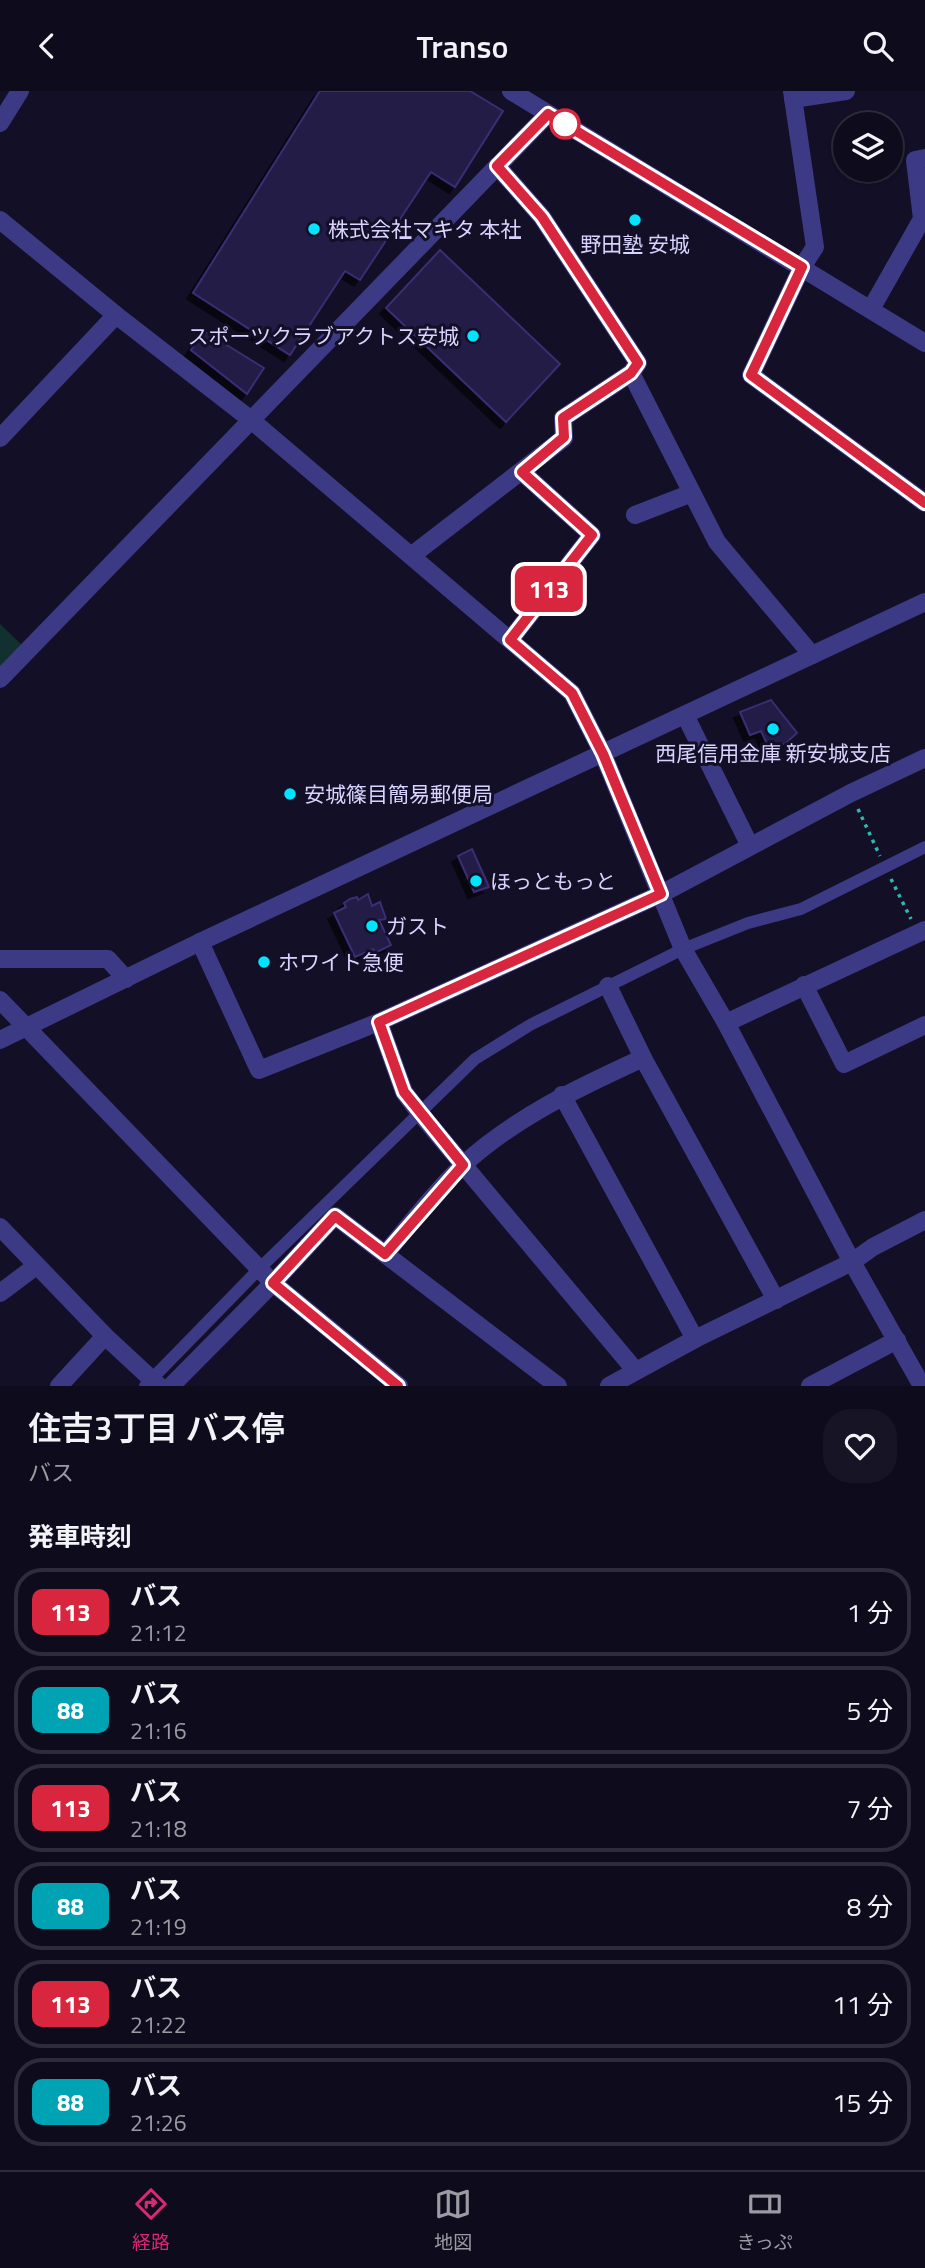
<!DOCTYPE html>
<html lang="ja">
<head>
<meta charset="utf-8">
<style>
  body { margin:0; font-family:"Titillium Web","Noto Sans JP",sans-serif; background:#171425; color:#f1f3f6; height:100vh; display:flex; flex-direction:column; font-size:26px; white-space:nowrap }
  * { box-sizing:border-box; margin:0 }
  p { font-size:23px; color:#9b9ba3 }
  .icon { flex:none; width:38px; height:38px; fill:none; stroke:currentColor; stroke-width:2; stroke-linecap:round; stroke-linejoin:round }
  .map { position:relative; height:1295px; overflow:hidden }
  .panel { display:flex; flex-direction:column; background:#0e0b1c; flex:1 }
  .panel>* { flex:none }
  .badge { padding:0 14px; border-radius:10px; font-size:24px; line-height:46px }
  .fabs { position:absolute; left:833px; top:21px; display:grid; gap:14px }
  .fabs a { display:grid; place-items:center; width:70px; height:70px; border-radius:50%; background:#0e0b1c; box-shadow:0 2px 5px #0004,0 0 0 2px #2e2b3b; font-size:35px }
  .map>.badge { position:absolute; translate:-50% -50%; box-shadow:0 0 0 4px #fff }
  h2 { padding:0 28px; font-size:26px; line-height:63px }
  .round { display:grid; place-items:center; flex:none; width:74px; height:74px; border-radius:28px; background:#171425 }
  .overview { display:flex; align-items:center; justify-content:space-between; height:119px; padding:0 28px }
  h1 { font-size:33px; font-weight:600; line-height:52px }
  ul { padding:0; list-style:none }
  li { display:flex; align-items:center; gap:21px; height:88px; margin:0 14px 10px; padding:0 14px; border:4px solid #2e2b3b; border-radius:28px }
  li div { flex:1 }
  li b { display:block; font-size:26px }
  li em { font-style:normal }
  li .badge { min-width:77px; font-weight:700; text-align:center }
  header { display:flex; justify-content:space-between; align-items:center; height:91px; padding:0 28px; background:#0e0b1c; font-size:32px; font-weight:600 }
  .tab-bar { display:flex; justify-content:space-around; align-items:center; height:98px; border-top:2px solid #2e2b3b; background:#0e0b1c; font-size:19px; color:#9b9ba3 }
  .tab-bar a { display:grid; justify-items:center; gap:4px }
  .tab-bar .active { color:#db2777 }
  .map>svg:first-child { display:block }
  .green { fill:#12302f }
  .building { fill:#241b47; stroke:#3b2d73; stroke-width:2; filter:url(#shadow) }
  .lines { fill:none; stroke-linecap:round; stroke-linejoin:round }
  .path { stroke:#2fb8b0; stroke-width:3.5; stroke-dasharray:3.5 5; stroke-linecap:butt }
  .pedestrian { stroke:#3d3a85; stroke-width:12 }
  .minor { stroke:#3d3a85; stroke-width:18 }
  .tertiary { stroke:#3d3a85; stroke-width:18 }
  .line-casing { stroke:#fff; stroke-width:16 }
  .line { stroke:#d7263d; stroke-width:10 }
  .stop-dot { fill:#fff; stroke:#d7263d; stroke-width:3.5 }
  .poi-dot { fill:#00e5ff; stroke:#130f26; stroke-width:2.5 }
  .labels { text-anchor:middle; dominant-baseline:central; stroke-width:6; stroke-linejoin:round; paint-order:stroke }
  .poi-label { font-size:21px; fill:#d9d4ff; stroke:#130f26; text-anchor:start }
</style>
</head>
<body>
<header><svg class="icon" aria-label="back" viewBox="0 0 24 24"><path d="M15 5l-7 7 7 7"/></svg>Transo<svg class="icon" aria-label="search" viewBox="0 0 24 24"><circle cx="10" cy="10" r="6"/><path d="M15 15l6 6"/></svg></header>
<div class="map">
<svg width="925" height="1295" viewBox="0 0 925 1295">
  <defs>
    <filter id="shadow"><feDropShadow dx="-6" dy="6" stdDeviation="0" flood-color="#0009"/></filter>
  </defs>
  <rect width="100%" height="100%" fill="#130f26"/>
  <!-- green -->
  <polygon class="green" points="0,533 22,554 0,578"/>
  <!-- building -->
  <g class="building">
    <polygon points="320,0 470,0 503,20 455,96 431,81 360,189 345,180 290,264 193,202"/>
    <polygon points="440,159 560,273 506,331 386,217"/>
    <polygon points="204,240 264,277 247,303 191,259"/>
    <polygon points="771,609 797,642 786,652 770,659 761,640 750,644 740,621"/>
    <polygon points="472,758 489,796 474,801 458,765"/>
    <polygon points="368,803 372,815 380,811 386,828 379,829 391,854 375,862 373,858 355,866 334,822 346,816 344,812 350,808 357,806 358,809"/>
  </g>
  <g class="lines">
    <!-- path -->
    <g class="path">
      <polyline points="858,718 880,765"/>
      <polyline points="891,788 911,828"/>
    </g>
    <!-- pedestrian -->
    <polyline class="pedestrian" points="145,1295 260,1177 475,968 530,934 683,858 748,832 801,818 925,756"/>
    <!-- minor -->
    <g class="minor">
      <polyline points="792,0 815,156 802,176 751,284 925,412"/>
      <polyline points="793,8 846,0"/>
      <polyline points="0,32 20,0"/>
      <polyline points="497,75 542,126 638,272 631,282"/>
      <polyline points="871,218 922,128 915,69 925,67"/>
      <polyline points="635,424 692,402"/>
      <polyline points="411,465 564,347 563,327 631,282 717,451 812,564"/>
      <polyline points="510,549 592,444 522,381"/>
      <polyline points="0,588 548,23"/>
      <polyline points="685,624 750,755"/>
      <polyline points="200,851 259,979 379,931 661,803 851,702 925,667"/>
      <polyline points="0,868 108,868 126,888"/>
      <polyline points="804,894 844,973 925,934"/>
      <polyline points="608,895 643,967 776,1209"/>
      <polyline points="379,931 404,1001 419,1021 635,1279"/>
      <polyline points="726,932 925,839"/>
      <polyline points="562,1004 695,1248"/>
      <polyline points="0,1136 105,1245 159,1295"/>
      <path d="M385 1163C410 1134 435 1100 463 1074 515 1026 580 996 643 967"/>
      <polyline points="0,1202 36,1175"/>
      <polyline points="59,1295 105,1245"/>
      <polyline points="171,1295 273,1192 335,1125 558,1295"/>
      <polyline points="609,1295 695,1248 852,1171 873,1156 925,1129"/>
      <polyline points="810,1295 897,1249"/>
    </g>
    <!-- tertiary -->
    <g class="tertiary">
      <polyline points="511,0 925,252"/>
      <polyline points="0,129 116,224 250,328 572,602 603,663 683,858 726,932 852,1171 922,1295"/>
      <polyline points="0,347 116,224"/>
      <polyline points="0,909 273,1192 399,1295"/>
      <polyline points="0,949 200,851 925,511"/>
    </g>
  </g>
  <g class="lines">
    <!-- line casing -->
    <g class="line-casing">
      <polyline id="line" points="398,1295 273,1192 335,1125 385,1163 463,1074 404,1001 379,931 661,803 603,663 572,602 510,549 592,444 522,381 564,346 563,327 631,282 638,272 542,126 497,75 548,23 802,176 751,284 925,412"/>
    </g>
    <!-- line -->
    <use href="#line" class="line"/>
  </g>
  <!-- markers -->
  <circle class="stop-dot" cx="565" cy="33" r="14"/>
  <g class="poi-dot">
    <circle cx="635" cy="129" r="7"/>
    <circle cx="314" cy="138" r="7"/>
    <circle cx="473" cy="245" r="7"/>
    <circle cx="773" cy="638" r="7"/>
    <circle cx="290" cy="703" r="7"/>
    <circle cx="476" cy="790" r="7"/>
    <circle cx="372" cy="835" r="7"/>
    <circle cx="264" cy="871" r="7"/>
  </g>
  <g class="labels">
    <!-- poi labels -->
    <g class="poi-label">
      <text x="328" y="138">株式会社マキタ 本社</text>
      <text x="635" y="153" text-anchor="middle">野田塾 安城</text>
      <text x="459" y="245" text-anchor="end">スポーツクラブアクトス安城</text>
      <text x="773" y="662" text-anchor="middle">西尾信用金庫 新安城支店</text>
      <text x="304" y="703">安城篠目簡易郵便局</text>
      <text x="490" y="790">ほっともっと</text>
      <text x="386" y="835">ガスト</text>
      <text x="278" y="871">ホワイト急便</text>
    </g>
  </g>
</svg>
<div class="fabs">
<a><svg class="icon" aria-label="layers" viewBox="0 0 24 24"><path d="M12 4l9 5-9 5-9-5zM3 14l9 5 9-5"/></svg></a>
</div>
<b class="badge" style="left:549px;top:498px;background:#d7263d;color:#fff">113</b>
</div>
<section class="panel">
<div class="overview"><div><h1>住吉3丁目 バス停</h1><p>バス</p></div><a class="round"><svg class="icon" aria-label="heart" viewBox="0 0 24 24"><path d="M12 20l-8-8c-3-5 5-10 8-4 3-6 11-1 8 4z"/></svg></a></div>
<h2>発車時刻</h2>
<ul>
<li><span class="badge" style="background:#d7263d;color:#fff">113</span><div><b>バス</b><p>21:12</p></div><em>1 分</em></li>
<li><span class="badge" style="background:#00a3b4;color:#fff">88</span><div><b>バス</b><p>21:16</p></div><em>5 分</em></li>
<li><span class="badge" style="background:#d7263d;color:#fff">113</span><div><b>バス</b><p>21:18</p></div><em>7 分</em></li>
<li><span class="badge" style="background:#00a3b4;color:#fff">88</span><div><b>バス</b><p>21:19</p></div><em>8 分</em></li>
<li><span class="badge" style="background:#d7263d;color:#fff">113</span><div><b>バス</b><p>21:22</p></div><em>11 分</em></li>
<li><span class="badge" style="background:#00a3b4;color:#fff">88</span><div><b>バス</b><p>21:26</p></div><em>15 分</em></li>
</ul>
</section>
<nav class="tab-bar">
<a class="active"><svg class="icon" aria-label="directions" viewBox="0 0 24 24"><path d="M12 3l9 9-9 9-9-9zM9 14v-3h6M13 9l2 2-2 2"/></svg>経路</a>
<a><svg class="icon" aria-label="map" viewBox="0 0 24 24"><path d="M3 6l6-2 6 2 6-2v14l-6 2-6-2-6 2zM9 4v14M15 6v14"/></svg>地図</a>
<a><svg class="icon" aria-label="tickets" viewBox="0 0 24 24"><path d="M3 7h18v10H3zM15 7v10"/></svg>きっぷ</a>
</nav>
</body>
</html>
